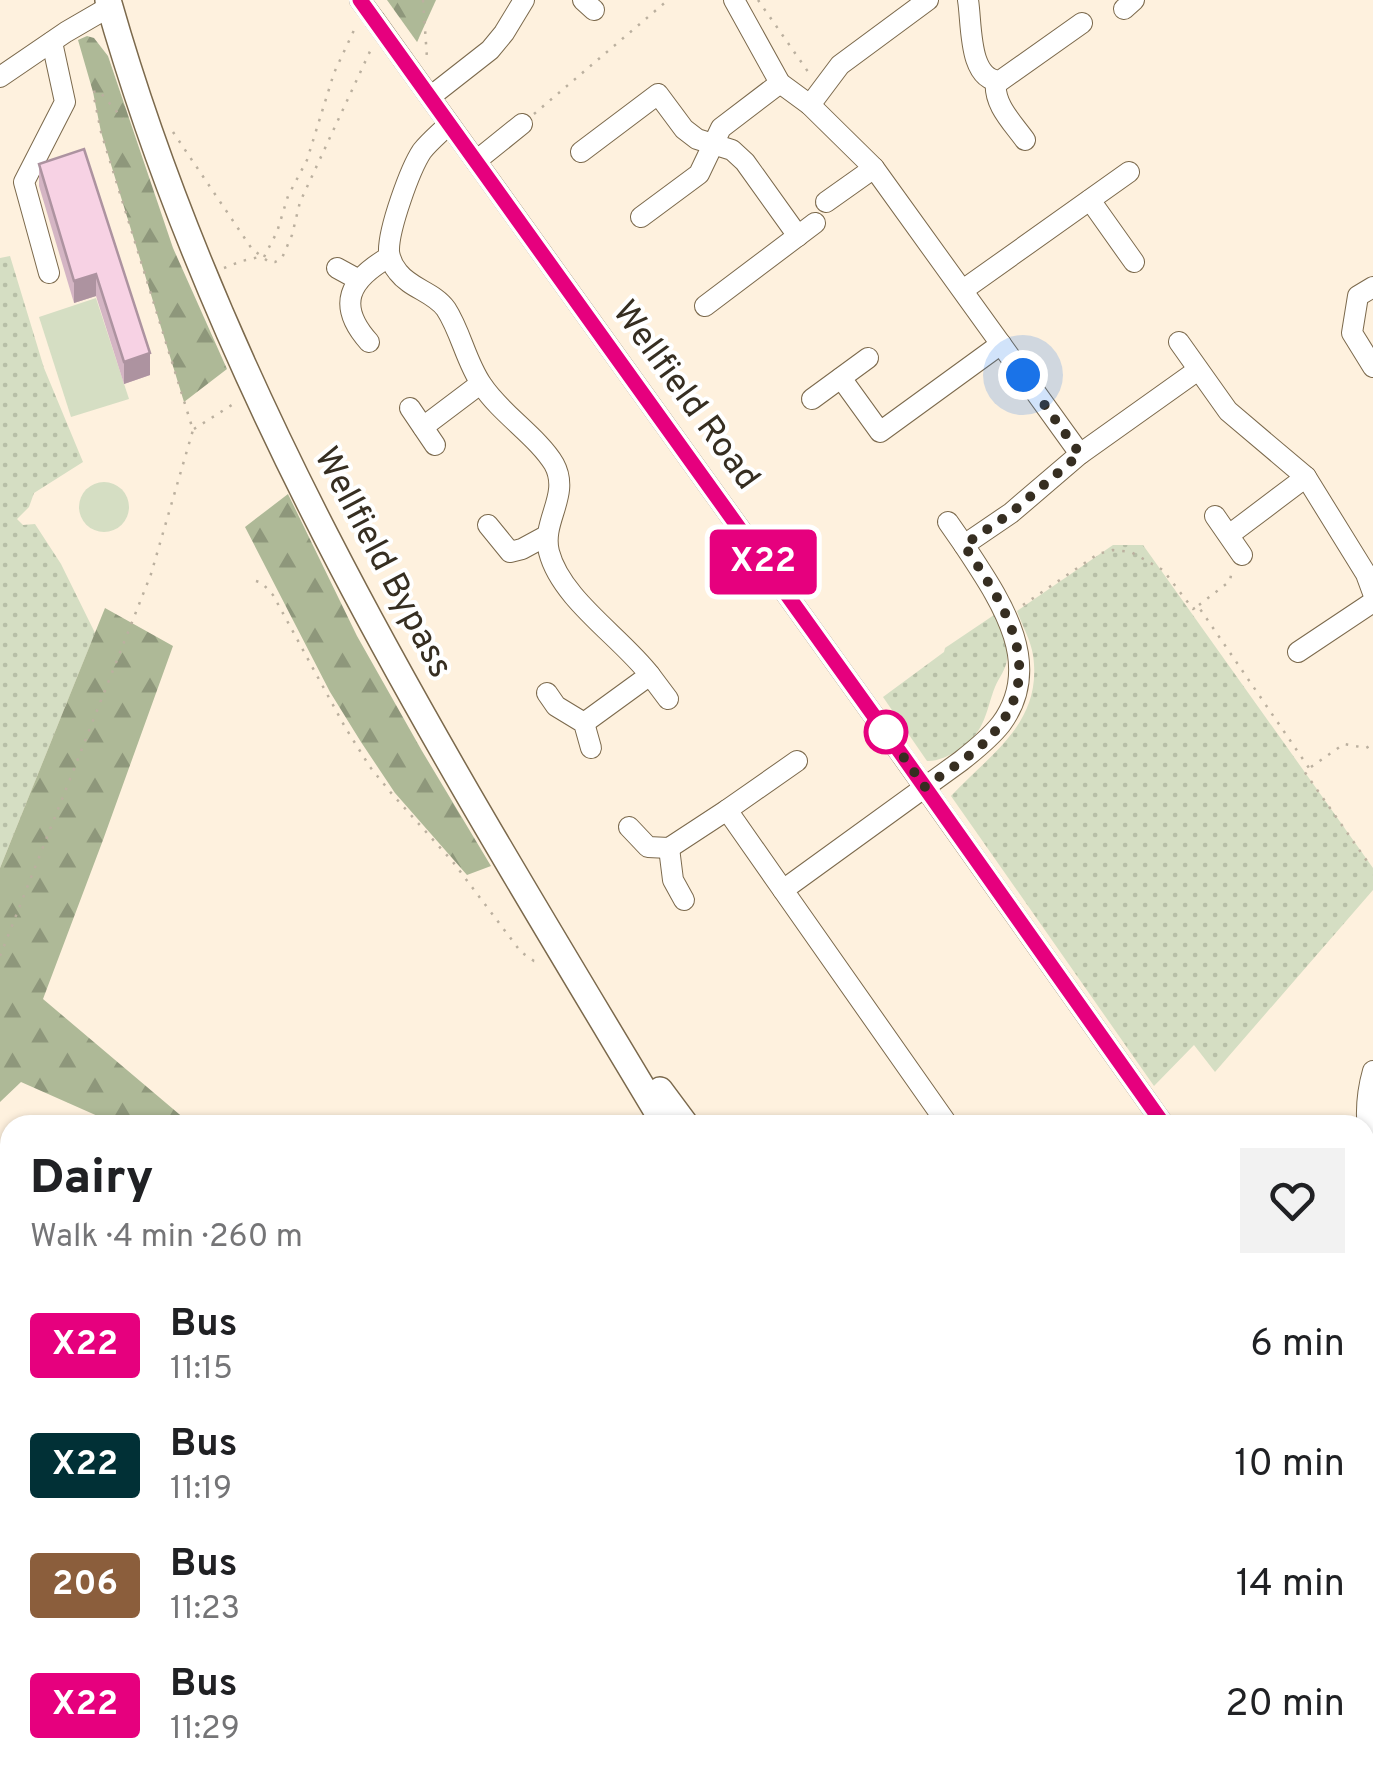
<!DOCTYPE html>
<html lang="en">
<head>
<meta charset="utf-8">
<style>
  body { margin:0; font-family:Overpass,sans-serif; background:#f2f2f2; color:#202124; height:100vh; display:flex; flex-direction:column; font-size:38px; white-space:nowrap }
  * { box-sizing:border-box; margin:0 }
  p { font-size:32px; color:#757577 }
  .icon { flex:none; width:55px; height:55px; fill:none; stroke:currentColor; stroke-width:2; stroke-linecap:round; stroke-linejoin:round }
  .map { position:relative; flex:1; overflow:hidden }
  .panel { position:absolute; left:0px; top:1115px; width:1375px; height:672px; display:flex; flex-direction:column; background:#fff; border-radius:30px 30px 0 0; box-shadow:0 2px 8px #0004 }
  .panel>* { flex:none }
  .badge { padding:0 20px; border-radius:8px; font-size:35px; line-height:65px }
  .you { position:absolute; width:50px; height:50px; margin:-25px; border:8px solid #fff; border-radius:50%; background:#1a73e8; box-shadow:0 0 0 15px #1a73e833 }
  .map>.badge { position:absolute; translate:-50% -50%; box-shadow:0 0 0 5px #fff }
  .round { display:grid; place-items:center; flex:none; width:105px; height:105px; border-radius:0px; background:#f2f2f2 }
  .overview { display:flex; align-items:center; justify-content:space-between; height:170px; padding:0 30px }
  h1 { font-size:48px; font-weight:800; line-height:75px }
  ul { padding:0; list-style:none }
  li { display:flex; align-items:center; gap:30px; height:120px; padding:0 30px }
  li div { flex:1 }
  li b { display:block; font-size:38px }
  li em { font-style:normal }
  li .badge { min-width:110px; font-weight:700; text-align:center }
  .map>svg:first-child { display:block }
  .grass { fill:url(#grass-dots) }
  .forest { fill:url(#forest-firs) }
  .garden { fill:#d5dec3 }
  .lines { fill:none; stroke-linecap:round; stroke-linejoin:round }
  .minor-casing { stroke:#7b694c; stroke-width:22 }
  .major-casing { stroke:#7b694c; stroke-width:28 }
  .path { stroke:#bbb09f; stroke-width:2.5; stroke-dasharray:2.5 8; stroke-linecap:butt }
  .minor { stroke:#fff; stroke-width:20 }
  .major { stroke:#fff; stroke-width:25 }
  .minor-bridge-casing { stroke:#7b694c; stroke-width:22; stroke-linecap:butt }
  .minor-bridge { stroke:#fff; stroke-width:20 }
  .wall { fill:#d4b5c4 }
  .shaded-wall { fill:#ad93a0 }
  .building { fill:#f7d2e4; stroke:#ad93a0; stroke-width:2.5 }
  .line-casing { stroke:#fff; stroke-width:22 }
  .line { stroke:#e6007e; stroke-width:15 }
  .walk { stroke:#362e21; stroke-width:10; stroke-dasharray:0 18 }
  .stop-dot { fill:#fff; stroke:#e6007e; stroke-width:5 }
  .labels { text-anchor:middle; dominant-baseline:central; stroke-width:8; stroke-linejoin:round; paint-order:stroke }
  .street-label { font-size:35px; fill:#362e21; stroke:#fff }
</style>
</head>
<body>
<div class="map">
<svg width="1373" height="1786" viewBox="0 0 1373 1786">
  <defs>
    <pattern id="grass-dots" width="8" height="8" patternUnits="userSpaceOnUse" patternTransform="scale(2.5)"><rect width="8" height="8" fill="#d5dec3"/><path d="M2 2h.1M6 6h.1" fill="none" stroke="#b7bfa7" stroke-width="1.8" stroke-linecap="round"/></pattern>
    <pattern id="forest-firs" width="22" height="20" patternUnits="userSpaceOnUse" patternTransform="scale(2.5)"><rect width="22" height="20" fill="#aeb997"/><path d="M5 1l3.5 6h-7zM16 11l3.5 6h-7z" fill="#8e977b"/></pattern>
  </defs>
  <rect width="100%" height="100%" fill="#fef1de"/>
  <!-- grass -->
  <g class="grass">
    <polygon points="10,256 44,368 83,462 34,493 29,507 17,519 23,525 35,524 61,564 95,633 0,868 0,258"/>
    <path d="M1113 545H1143L1373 868V890L1215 1072 1194 1045 1154 1086 951 796C991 753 1043 723 1033 655 1031 641 1022 625 1017 611Z"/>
    <path d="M994 615C1001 627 1008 645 1007 659 1006 670 999 677 995 687 990 699 988 712 982 724 974 742 946 762 927 761L883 697 944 652 945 648Z"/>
  </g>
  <!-- forest -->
  <g class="forest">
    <polygon points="387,0 436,0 417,42"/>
    <polygon points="87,36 94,38 108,56 173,248 227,369 184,402 101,132 93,92 78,40"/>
    <polygon points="288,494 357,636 422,751 491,866 467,875 395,793 361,742 330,692 245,527"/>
    <polygon points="105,608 173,646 103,840 43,999 192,1125 118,1125 21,1082 0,1102 0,868"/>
    <polygon points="0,1407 10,1430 10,1778 163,1778 165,1780 168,1778 867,1778 883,1786 0,1786"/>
  </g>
  <!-- garden -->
  <g class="garden">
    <polygon points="96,298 129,399 71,417 39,317"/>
    <circle cx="104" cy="507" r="25"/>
  </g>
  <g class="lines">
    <!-- minor casing -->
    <g class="minor-casing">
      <g id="minor">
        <polyline points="360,0 374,19"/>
        <polyline points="583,0 594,10"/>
        <polyline points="734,0 780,83 810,105 874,168 1080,454"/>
        <path d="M968 0C972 24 968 80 1000 81L1082 23"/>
        <polyline points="1124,9 1134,0"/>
        <polyline points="404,61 879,723 1164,1125"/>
        <polyline points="0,77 66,32 109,7"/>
        <path d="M996 81C993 104 1012 122 1025 140"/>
        <polyline points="430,97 490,50 504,33 524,0"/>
        <polyline points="810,105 840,65 928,0"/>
        <path d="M449 124C440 133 430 141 422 151 410 169 388 230 389 252 390 259 393 266 398 272 411 289 434 292 446 309 461 332 466 362 482 385 500 413 538 437 554 464 571 495 541 521 549 552 561 599 621 637 650 675L584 723"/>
        <polyline points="581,152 658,94 684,129 697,139 732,150 745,162 798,236"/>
        <polyline points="476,161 522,124"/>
        <polyline points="1090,200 1134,262"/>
        <polyline points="826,202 874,168"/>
        <polyline points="641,217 699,174 721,128 780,83"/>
        <polyline points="337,268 359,280"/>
        <polyline points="49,273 24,182 65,102 52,42"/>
        <polyline points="1373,287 1358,296 1352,333 1373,367"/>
        <polyline points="963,290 1129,172"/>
        <polyline points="705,306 815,223"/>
        <path d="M369 342C336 305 349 280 389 257"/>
        <polyline points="1179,342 1228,411 1306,477 1366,574 1373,593"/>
        <polyline points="841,378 880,432 1001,344"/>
        <polyline points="812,399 868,358"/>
        <polyline points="410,408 435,445"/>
        <polyline points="423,427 480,384"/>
        <polyline points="1215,516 1242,555"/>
        <polyline points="948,522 964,545"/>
        <polyline points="488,525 510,552 522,549 546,536"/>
        <polyline points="1229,535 1306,477"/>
        <polyline points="1298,652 1373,602"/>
        <polyline points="650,675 668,699"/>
        <polyline points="547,693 556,706 584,723 591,748"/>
        <polyline points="727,810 797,761"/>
        <polyline points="629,827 648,847 669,848"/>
        <polyline points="669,848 727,810 783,890"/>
        <polyline points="669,848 673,880 684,900"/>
        <path d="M1373 1071C1365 1099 1365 1128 1373 1156"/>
        <path d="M948 1125 783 890 961 761C975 750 990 738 1001 724 1046 663 998 597 964 545L1011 513 1080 454 1198 370"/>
        <polyline points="1365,1472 1373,1490"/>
        <polyline points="881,1778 900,1786"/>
        <polyline points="1352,1778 1356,1786"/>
      </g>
    </g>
    <!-- major casing -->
    <g class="major-casing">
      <g id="major">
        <path d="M108 0C223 406 450 766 665 1125"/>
        <polyline points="660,1090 686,1125"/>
        <polyline points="1365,1227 1373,1220"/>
        <polyline points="1133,1778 1141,1786"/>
        <polyline points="947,1786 952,1778"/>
        <polyline points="1102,1786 1103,1778"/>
      </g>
    </g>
    <!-- path -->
    <g class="path">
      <polyline points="423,0 427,58"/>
      <polyline points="758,0 811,76"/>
      <polyline points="534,114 668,0"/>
      <polyline points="173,132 252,249 269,262 275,262 282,258 292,235 300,202 372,47"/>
      <polyline points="264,257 277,232 288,196 307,160 334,73 355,28"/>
      <polyline points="224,268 242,261 259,257"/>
      <polyline points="194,429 238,401"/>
      <polyline points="256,581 262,583 273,595 345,727 370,767 392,794 453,862 521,952 534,961 542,960"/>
      <polyline points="1023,605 1098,554 1113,550 1131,552 1163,570 1193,609 1198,606 1309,768 1304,771 1369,864"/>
      <polyline points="1199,605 1230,581 1232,569"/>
      <polyline points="1311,767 1344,744 1366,748 1373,744"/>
      <polyline points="0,956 151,574 193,430 101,132 93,92 99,91 123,119"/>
    </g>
    <!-- minor -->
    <use href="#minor" class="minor"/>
    <!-- major -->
    <use href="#major" class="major"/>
    <!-- minor-bridge casing -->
    <g class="minor-bridge-casing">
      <polyline id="minor-bridge" points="374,19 404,61"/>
    </g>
    <!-- minor-bridge -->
    <use href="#minor-bridge" class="minor-bridge"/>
  </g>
  <!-- wall -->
  <polygon class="wall" points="39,164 150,375 124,384 96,296 74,303 39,186"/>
  <!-- shaded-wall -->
  <g class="shaded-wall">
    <polygon points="96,274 96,296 74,303 74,281"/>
    <polygon points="150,353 150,375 124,384 124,362"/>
    <polygon points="1373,1285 1373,1306 1365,1311 1365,1290"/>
  </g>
  <!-- building -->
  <g class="building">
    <polygon points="84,149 150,353 124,362 96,274 74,281 39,164"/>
    <polygon points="1370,1246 1373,1251 1373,1285 1365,1290 1365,1249"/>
  </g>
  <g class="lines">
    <!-- line casing -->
    <g class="line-casing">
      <polyline id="line" points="360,0 902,755 1164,1125"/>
    </g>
    <!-- line -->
    <use href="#line" class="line"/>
    <!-- walk -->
    <path class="walk" d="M886 732 879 723 925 787C951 768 983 750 1002 722 1045 660 998 597 964 545L1011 513 1080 454 1023 375"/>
  </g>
  <!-- markers -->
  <circle class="stop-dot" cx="886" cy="732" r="20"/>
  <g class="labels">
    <!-- street labels -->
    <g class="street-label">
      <text transform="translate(685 396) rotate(54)">Wellfield Road</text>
      <text transform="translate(382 563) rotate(62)">Wellfield Bypass</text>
    </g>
  </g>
</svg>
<div class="you" style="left:1023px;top:375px"></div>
<b class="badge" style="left:763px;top:562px;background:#e6007e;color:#fff">X22</b>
<section class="panel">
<div class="overview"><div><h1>Dairy</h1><p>Walk · 4 min · 260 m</p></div><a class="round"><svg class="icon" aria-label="heart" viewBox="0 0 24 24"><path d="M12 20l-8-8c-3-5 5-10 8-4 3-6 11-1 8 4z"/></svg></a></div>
<ul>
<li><span class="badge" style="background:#e6007e;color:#fff">X22</span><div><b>Bus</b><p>11:15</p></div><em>6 min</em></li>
<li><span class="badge" style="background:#013036;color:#fff">X22</span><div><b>Bus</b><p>11:19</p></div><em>10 min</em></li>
<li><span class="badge" style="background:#8b5e3c;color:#fff">206</span><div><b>Bus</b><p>11:23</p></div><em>14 min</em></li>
<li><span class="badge" style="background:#e6007e;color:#fff">X22</span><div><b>Bus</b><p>11:29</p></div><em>20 min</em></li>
</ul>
</section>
</div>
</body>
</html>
